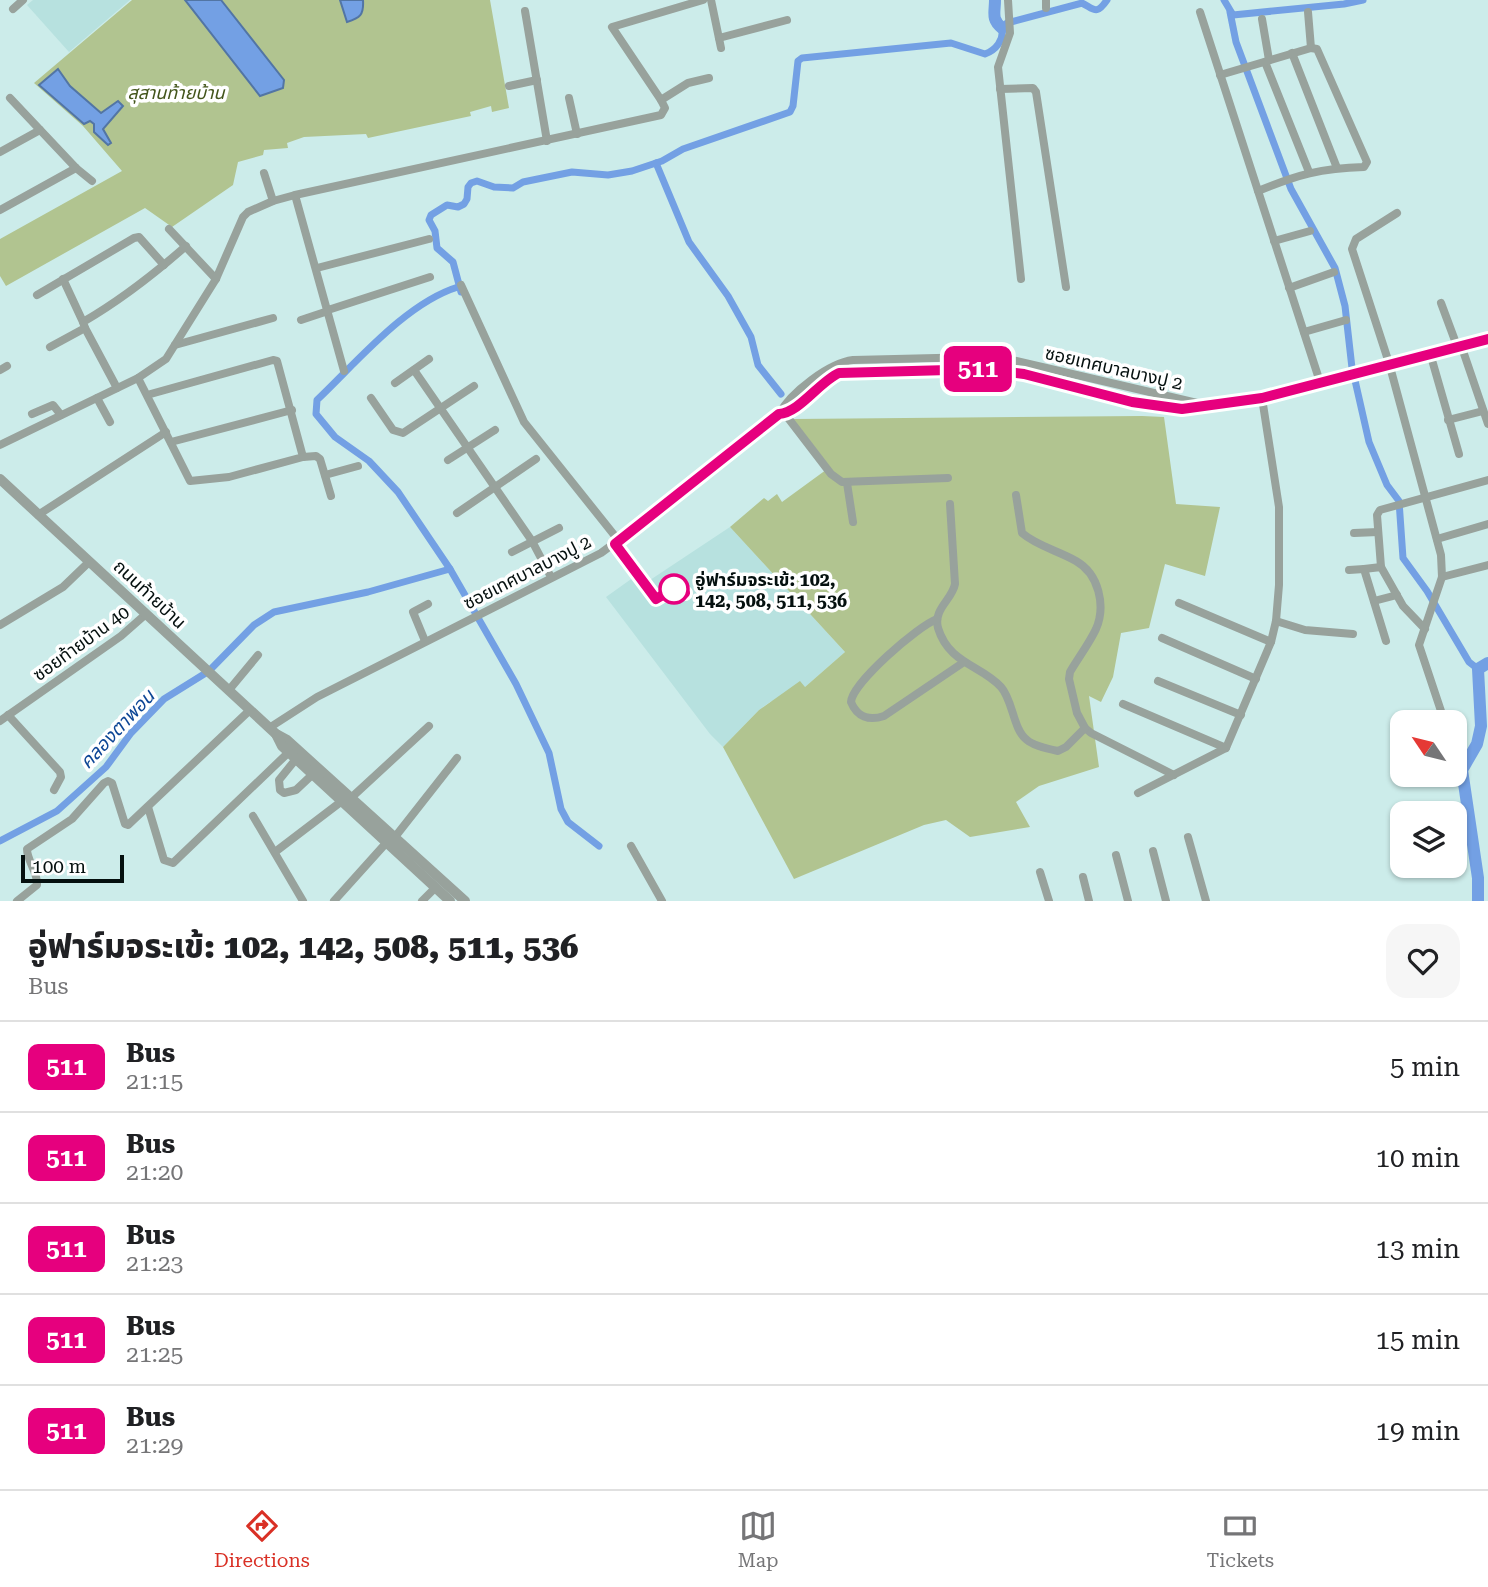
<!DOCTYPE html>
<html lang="en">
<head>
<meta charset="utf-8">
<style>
  body { margin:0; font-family:"Roboto Serif","Noto Sans Thai",serif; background:#f6f6f6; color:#202124; height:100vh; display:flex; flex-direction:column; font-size:26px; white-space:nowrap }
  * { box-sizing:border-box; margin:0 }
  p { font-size:23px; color:#757577 }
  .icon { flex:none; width:38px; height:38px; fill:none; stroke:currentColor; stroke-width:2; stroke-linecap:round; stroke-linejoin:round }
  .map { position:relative; height:901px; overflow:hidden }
  .sheet { display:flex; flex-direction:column; background:#fff; flex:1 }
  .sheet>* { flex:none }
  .badge { padding:0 14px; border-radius:10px; font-size:24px; line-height:46px }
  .needle { width:46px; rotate:305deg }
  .buttons { position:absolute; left:1390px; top:710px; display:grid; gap:14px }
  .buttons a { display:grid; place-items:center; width:77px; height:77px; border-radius:14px; background:#fff; box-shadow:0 2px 5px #0004; font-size:35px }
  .scale { position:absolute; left:21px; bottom:18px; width:103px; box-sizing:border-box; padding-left:7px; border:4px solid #05100f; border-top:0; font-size:19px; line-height:24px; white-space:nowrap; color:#05100f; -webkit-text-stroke:5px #fff; paint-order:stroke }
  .map>.badge { position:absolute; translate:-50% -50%; box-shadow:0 0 0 4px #fff }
  .round { display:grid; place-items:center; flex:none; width:74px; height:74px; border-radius:21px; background:#f6f6f6 }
  .head { display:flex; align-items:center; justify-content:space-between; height:119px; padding:0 28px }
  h1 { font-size:33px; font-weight:800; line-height:52px }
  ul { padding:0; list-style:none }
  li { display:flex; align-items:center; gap:21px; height:91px; padding:0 28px; border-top:2px solid #e0e0e0 }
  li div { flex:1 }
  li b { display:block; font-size:26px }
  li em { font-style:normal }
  li .badge { min-width:77px; font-weight:700; text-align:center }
  .tabs { display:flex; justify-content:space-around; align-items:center; height:98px; border-top:2px solid #e0e0e0; background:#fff; font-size:19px; color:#757577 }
  .tabs a { display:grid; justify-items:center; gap:4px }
  .tabs .on { color:#d93025 }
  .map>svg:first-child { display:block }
  .built { fill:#b7e1df }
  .green { fill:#b1c490 }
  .water { fill:#73a0e4; stroke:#5275a4; stroke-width:2 }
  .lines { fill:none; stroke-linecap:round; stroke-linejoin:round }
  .canal { stroke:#73a0e4; stroke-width:7 }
  .river { stroke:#73a0e4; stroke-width:12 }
  .minor { stroke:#98a29c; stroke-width:8 }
  .tertiary { stroke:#98a29c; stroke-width:10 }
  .line-casing { stroke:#fff; stroke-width:16 }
  .line { stroke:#e6007e; stroke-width:10 }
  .stop-dot { fill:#fff; stroke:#e6007e; stroke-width:3.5 }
  .labels { text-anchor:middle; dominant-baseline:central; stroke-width:7; stroke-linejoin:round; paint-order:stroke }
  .park-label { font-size:18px; font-style:italic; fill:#43551b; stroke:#fff }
  .street-label { font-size:18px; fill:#05100f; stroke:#fff }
  .stop-label { font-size:18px; font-weight:bold; fill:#05100f; stroke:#fff; text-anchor:start }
  .water-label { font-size:19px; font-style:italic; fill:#0d4695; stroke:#fff }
</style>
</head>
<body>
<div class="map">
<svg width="1488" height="901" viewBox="0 0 1488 901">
  <rect width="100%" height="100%" fill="#ccecea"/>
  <!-- built -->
  <g class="built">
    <polygon points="33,0 130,0 69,52 27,5"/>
    <polygon points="730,527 845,652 805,687 770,702 759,710 723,747 710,734 606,597 634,577 641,586"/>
  </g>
  <!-- green -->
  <g class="green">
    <polygon points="132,0 490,0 509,108 492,112 491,106 470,112 471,116 368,138 366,134 304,137 287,143 288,148 264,150 263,155 238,162 233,185 172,227 145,208 6,286 0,276 0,239 122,171 83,126 34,83"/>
    <polygon points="1142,416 1164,417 1176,504 1220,507 1205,576 1165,564 1149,628 1121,633 1113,677 1101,702 1089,696 1099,767 1039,786 1016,802 1030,827 970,837 946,820 924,825 794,879 723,747 759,710 800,681 805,687 845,652 730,527 764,498 768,501 777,494 782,502 830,467 793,419"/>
  </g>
  <!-- water -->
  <g class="water">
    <polygon points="185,0 221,0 284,80 283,88 260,96"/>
    <path d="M340 0H363C364 15 360 18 347 22Z"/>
    <polygon points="58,69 70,86 101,113 118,101 123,106 103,129 111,143 108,145 94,132 94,124 90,121 84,124 39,85"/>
  </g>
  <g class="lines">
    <!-- canal -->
    <g class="canal">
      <polyline points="1224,0 1233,15 1344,4 1363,0"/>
      <polyline points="1230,12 1236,42 1291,189 1335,268 1345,306 1352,368"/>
      <polyline points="656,163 689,242 728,296 751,337 758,365 781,394"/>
      <path d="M458 287C406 303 357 362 317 400L316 414 335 437 369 461 398 492 450 569 516 684 549 753 561 809 568 822 599 846"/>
      <path d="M461 292 453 262 437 248 435 231 429 220 431 215 447 205 458 207 464 204 467 199 468 187 471 183 477 181 494 187 513 188 523 182 572 172 608 175 632 171 662 161 683 149 790 112 793 106 798 61 802 58 951 43 985 54C996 50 1004 40 1002 28L1007 23 1082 3C1094 9 1096 16 1107 0"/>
      <polyline points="1354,376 1369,442 1387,485 1399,501 1403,558 1427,591 1469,662 1478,669"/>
      <polyline points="0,841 57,811 106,767 131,733 164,699 209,671 254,625 274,612 368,592 450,569"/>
    </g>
    <!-- river -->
    <g class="river">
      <path d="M995 0C995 13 991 19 1002 28"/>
      <polyline points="1478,901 1478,878 1462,770 1477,744 1481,726 1478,669 1488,663"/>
    </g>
    <!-- minor -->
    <g class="minor">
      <polyline points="711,0 721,48"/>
      <polyline points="1008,0 1010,33 998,67 1021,279"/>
      <polyline points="1046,0 1046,8"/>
      <polyline points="13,9 23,0"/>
      <polyline points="525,11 547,141"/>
      <polyline points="1200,12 1320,382"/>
      <polyline points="1308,12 1311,48"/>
      <polyline points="1262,19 1269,60"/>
      <polyline points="719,38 787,20"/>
      <polyline points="1292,53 1337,168"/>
      <polyline points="1265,62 1309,172"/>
      <path d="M1220 75 1311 48 1317 49 1367 162 1364 167C1321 168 1297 175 1258 191"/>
      <polyline points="509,86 537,80"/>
      <polyline points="1000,89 1033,88 1036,92 1066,287"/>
      <polyline points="10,98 76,168 92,181"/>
      <polyline points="569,98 577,134"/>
      <polyline points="661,100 688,83 709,78"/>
      <polyline points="0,152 40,130"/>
      <polyline points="264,173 273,201"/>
      <polyline points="295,195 344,371"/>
      <polyline points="0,210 76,168"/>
      <polyline points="1397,213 1356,239 1352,249 1389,363 1441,555 1442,577 1419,645 1445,723"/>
      <polyline points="169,229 216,279"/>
      <polyline points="1274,241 1310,231"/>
      <polyline points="317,268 429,239"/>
      <polyline points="63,279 83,322"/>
      <polyline points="461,285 524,422 619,541"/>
      <polyline points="1289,288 1334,272"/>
      <polyline points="37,295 134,238 139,237 164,265"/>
      <polyline points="1441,303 1457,346"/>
      <polyline points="328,310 430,277"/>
      <polyline points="301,320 328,311"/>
      <polyline points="85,328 117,388"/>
      <polyline points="1304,332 1346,320"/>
      <polyline points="175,345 273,318"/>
      <polyline points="1461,345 1488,424"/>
      <path d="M50 347 85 328 83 322C121 300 153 275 186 246"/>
      <polyline points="1430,353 1459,454"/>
      <polyline points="0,370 7,366"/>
      <polyline points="414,370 532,541 551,577"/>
      <polyline points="138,378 190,481 229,477 303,457 277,361 273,360 147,395"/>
      <polyline points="395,383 429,359"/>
      <polyline points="97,398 110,422"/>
      <polyline points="371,398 393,430 403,433 474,386"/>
      <polyline points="32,414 53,405 61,415"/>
      <path d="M779 414 792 409 825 381 839 373 986 369 1006 371 1147 405C1214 416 1278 394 1342 376 1390 363 1439 350 1488 339"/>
      <polyline points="785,414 831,474 842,482 948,478"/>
      <polyline points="1448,420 1483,411"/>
      <polyline points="171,442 292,410"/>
      <polyline points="0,445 138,378 166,359 216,279 243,217 248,212 273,201 295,195 661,115 665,108 661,100 612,27 703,0"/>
      <polyline points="303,457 316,456 320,459 331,496"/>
      <polyline points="448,460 495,430"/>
      <polyline points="325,475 358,466"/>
      <polyline points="847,483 853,522"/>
      <path d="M1016 495 1022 533C1037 546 1059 551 1076 561 1099 574 1106 606 1096 629 1089 644 1078 658 1070 672L1069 679 1077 713 1085 728 1091 733 1174 775"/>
      <path d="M950 504 955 584C952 600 933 609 938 628 949 664 981 665 1001 687 1013 700 1013 730 1027 740 1034 746 1048 749 1058 751L1066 747 1085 728"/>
      <polyline points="457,513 536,459"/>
      <polyline points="38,515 166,432"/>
      <polyline points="1354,533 1378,532"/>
      <polyline points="1437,539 1488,524"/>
      <polyline points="512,552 559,528"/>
      <polyline points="1381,567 1377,515 1380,510 1488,480"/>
      <polyline points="1349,570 1364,569"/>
      <polyline points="1442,577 1488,565"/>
      <polyline points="1374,601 1397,595"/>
      <polyline points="1179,603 1271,642"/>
      <path d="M937 619C918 626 852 683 851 702 857 717 869 721 884 716L964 662"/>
      <polyline points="1276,621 1305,630 1353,634"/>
      <polyline points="0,625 63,587 89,562"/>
      <polyline points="1162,638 1256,679"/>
      <polyline points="425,641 413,612 428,604"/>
      <polyline points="1386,641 1364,569 1381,567 1403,606 1425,629"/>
      <polyline points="1158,681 1241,715"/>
      <polyline points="229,690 258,655"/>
      <polyline points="1123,704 1226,748"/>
      <polyline points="8,715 60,772 61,777 54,790"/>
      <polyline points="0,721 121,636 146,614"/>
      <path d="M269 728 317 697 601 553 663 507 779 414C791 392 829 363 853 360L978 357 1008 359 1210 406"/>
      <polyline points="296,759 279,780 280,790 284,793 296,790 313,774"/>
      <polyline points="1138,793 1226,748 1271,642 1276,621 1279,585 1279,507 1262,398"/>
      <polyline points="352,797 429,726"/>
      <polyline points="148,807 164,860 173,863 289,752"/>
      <polyline points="253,816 303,901"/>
      <polyline points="395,837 457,758"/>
      <polyline points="1188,837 1206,901"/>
      <polyline points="631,846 662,901"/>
      <polyline points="1153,851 1166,901"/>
      <polyline points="275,852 342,801"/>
      <polyline points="1116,855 1128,901"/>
      <polyline points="1040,872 1049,901"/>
      <polyline points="1083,877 1089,901"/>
      <path d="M17 901 37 885C38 872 27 861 27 849L72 819 104 783 108 781 112 783 125 824 128 825 250 710"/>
      <polyline points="334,901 387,842"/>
      <polyline points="422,901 436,887"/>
    </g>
    <!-- tertiary -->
    <g class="tertiary">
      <polyline points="0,479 276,734 287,740 465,901"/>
      <polyline points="276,734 282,746 450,901"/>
    </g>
  </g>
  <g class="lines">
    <!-- line casing -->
    <g class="line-casing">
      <path id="line" d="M685 593 671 590 656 599 615 544 779 414C799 413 819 382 839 373L985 369 1024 374 1132 402 1182 409 1262 398 1488 339"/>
    </g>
    <!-- line -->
    <use href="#line" class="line"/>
  </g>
  <!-- markers -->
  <circle class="stop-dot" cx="674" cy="589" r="14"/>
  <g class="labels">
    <!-- park labels -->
    <g class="park-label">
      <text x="176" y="92">สุสานท้ายบ้าน</text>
    </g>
    <!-- street labels -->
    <g class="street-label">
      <text transform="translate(1114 368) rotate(13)">ซอยเทศบาลบางปู 2</text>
      <text transform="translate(527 572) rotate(-27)">ซอยเทศบาลบางปู 2</text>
      <text transform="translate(150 594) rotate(43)">ถนนท้ายบ้าน</text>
      <text transform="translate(81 643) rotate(-36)">ซอยท้ายบ้าน 40</text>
    </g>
    <!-- stop labels -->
    <g class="stop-label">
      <text x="695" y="579">อู่ฟาร์มจระเข้: 102,<tspan x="695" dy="21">142, 508, 511, 536</tspan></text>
    </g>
    <!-- water labels -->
    <g class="water-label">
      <text transform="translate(117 729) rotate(-47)">คลองตาพอน</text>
    </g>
  </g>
</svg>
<div class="buttons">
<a><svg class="needle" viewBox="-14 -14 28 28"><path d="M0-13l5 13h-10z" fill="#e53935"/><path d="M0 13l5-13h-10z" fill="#757577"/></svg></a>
<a><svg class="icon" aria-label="layers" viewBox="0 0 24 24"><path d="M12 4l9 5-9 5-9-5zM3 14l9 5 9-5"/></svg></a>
</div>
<div class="scale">100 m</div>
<b class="badge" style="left:978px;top:369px;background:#e6007e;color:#fff">511</b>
</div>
<section class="sheet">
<div class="head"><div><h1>อู่ฟาร์มจระเข้: 102, 142, 508, 511, 536</h1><p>Bus</p></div><a class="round"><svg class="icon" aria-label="heart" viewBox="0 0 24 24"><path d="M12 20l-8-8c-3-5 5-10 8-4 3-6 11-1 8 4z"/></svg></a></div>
<ul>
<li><span class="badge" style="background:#e6007e;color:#fff">511</span><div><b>Bus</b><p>21:15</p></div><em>5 min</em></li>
<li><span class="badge" style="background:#e6007e;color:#fff">511</span><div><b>Bus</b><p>21:20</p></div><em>10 min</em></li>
<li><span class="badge" style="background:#e6007e;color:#fff">511</span><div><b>Bus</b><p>21:23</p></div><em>13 min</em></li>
<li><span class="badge" style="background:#e6007e;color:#fff">511</span><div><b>Bus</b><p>21:25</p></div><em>15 min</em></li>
<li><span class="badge" style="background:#e6007e;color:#fff">511</span><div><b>Bus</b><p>21:29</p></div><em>19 min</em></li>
</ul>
</section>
<nav class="tabs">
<a class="on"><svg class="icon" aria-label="directions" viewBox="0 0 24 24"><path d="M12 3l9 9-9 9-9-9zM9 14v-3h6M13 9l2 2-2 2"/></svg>Directions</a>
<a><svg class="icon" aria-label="map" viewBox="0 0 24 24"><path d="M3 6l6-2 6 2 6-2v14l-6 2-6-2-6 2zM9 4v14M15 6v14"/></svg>Map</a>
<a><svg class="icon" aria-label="tickets" viewBox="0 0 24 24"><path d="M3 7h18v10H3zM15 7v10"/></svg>Tickets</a>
</nav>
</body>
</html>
